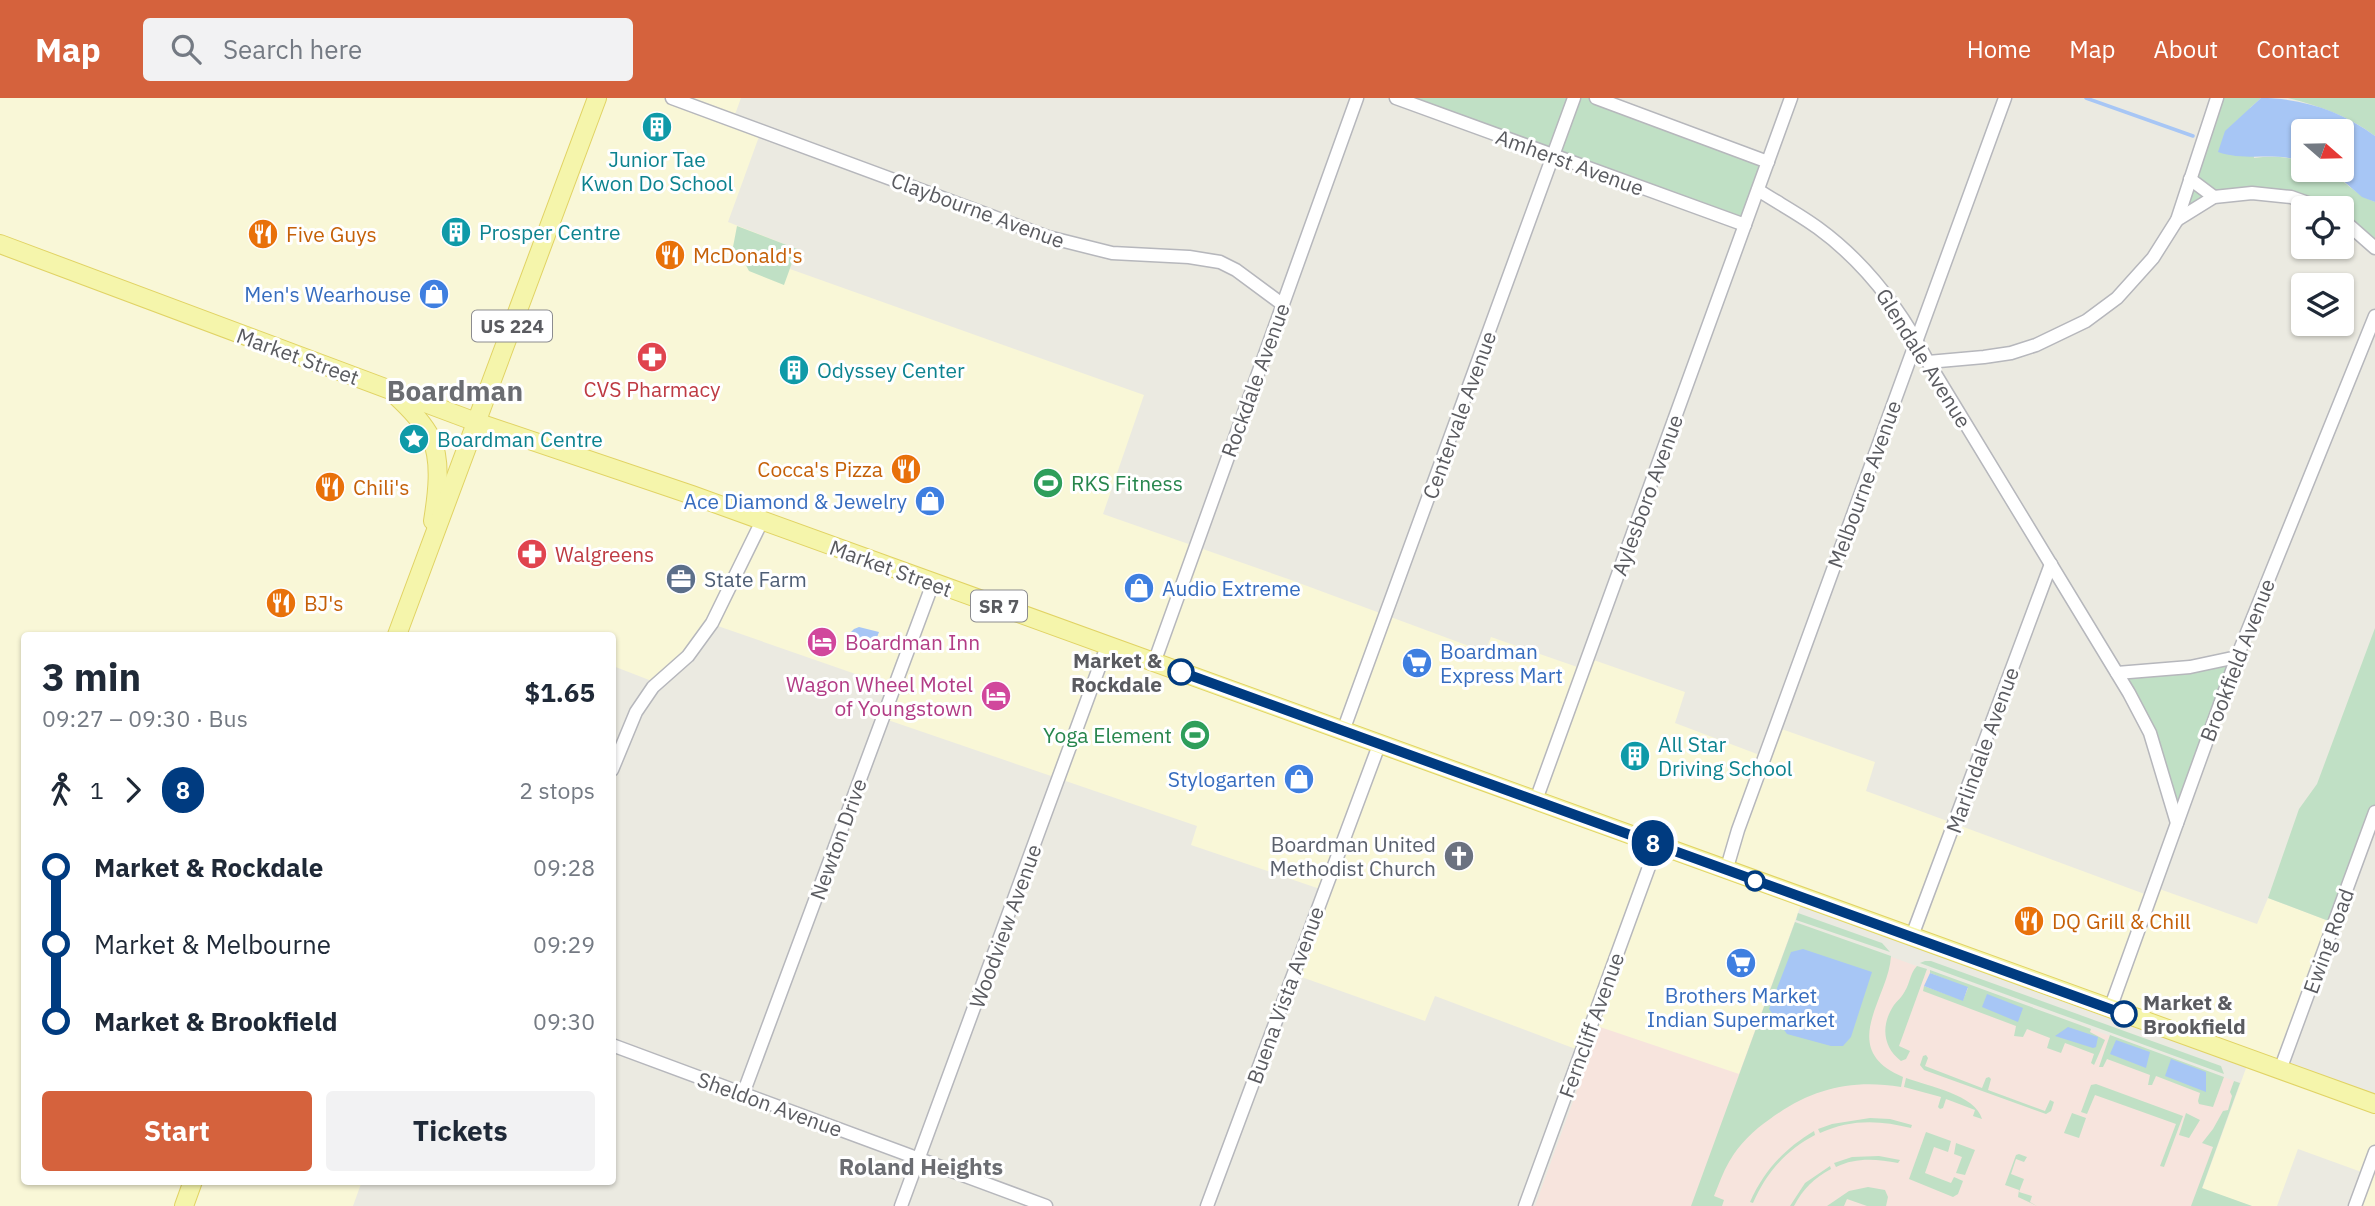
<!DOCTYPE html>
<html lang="en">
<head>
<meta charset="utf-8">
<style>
  body { margin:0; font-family:"IBM Plex Sans",sans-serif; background:#f2f2f3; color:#1f2937; height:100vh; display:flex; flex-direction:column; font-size:26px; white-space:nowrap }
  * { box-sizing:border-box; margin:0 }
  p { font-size:23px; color:#747a83 }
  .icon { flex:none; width:38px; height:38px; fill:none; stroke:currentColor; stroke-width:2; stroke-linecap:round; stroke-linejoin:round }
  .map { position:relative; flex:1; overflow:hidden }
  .sheet { position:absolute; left:21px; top:534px; width:595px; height:553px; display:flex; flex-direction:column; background:#fff; border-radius:7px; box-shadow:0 2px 5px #0004 }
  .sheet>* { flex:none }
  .badge { padding:0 14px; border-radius:23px; font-size:24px; line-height:46px }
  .needle { width:46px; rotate:110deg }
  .tools { position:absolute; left:2291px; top:21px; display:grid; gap:14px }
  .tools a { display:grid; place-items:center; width:63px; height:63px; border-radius:7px; background:#fff; box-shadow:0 2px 5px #0004; font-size:35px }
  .map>.badge { position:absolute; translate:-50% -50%; box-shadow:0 0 0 4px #fff }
  .legs { display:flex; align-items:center; gap:10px; height:77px; padding:0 21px; font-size:23px }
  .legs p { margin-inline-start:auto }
  .head { display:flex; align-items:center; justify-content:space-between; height:119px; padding:0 21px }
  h1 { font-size:38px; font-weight:800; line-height:52px }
  .cta { display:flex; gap:14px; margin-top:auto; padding:14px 21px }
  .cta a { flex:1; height:80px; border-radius:7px; background:#d5623d; color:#fff; font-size:28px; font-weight:800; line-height:80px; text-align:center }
  .cta a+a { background:#f2f2f3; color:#1f2937 }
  ul { padding:0 21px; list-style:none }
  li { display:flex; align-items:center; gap:24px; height:77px; font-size:26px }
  li i { display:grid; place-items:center; width:10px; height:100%; margin:0 9px; background:currentColor }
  li i::after { content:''; width:18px; height:18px; margin:-9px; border:5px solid; border-radius:50%; background:#fff }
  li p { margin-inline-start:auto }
  li:first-child i { background:linear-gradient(#0000 50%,currentColor 0) }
  li:last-child i { background:linear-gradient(currentColor 50%,#0000 0) }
  header { display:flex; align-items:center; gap:42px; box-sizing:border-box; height:98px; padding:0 35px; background:#d5623d; color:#fff }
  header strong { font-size:33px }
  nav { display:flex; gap:38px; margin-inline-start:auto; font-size:24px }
  .search { width:490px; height:63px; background:#f2f2f3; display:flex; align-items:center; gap:18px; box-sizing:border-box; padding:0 24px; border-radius:7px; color:#747a83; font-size:26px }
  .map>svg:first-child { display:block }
  .commercial { fill:#f9f7d7 }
  .medical { fill:#f7e4dd }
  .green { fill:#c0e0c5 }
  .water { fill:#a7c6f5 }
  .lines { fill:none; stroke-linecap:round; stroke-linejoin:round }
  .stream { stroke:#a7c6f5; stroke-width:3.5 }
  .street-casing { stroke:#b6b7bc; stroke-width:15 }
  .primary-casing { stroke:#e1d364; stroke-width:20 }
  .street { stroke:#fff; stroke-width:12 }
  .primary { stroke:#f5f5ab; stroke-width:18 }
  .line-1-casing { stroke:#fff; stroke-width:16 }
  .line-1 { stroke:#003b80; stroke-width:10 }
  .stop-1-dot { fill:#fff; stroke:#003b80; stroke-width:3.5 }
  .labels { text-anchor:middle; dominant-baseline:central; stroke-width:6; stroke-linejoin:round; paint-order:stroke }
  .shield { fill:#fff; stroke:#8c8c90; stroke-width:2 }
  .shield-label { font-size:19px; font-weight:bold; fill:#5a5b60 }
  .culture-label { font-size:21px; fill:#0d838f; stroke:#fff; text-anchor:start }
  .street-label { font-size:21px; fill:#5a5b60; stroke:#fff }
  .food-label { font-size:21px; fill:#c56008; stroke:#fff; text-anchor:start }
  .shop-label { font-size:21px; fill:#366cbe; stroke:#fff; text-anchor:end }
  .health-label { font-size:21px; fill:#be3a42; stroke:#fff }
  .leisure-label { font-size:21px; fill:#27864d; stroke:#fff; text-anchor:start }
  .service-label { font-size:21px; fill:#4e5e75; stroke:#fff; text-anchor:start }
  .hotel-label { font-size:21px; fill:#b23c85; stroke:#fff; text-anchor:start }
  .stop-label { font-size:21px; font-weight:bold; fill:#5a5b60; stroke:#fff; text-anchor:end }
  .worship-label { font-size:21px; fill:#5b616d; stroke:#fff; text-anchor:end }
  .neighbourhood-label { font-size:23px; font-weight:bold; fill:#6b6d72; stroke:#fff }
  .district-label { font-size:28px; font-weight:bold; fill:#6b6d72; stroke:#fff }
</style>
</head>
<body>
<header>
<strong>Map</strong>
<div class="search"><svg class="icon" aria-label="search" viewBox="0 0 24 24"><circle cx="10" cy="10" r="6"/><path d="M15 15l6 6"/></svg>Search here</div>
<nav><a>Home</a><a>Map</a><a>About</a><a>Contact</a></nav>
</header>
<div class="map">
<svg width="2375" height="1108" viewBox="0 0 2375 1108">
  <rect width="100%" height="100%" fill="#ebeae1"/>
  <!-- commercial -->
  <polygon class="commercial" points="0,0 741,0 733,22 761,33 728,124 797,151 790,171 1144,297 1103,416 1291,482 1485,554 1491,539 1583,571 1588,560 1685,594 1675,625 1765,659 1776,629 1872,663 1875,664 1866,693 2150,798 2154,789 2257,826 2268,800 2334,825 2281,972 2375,1006 2375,1108 2355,1108 2367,1076 2298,1051 2277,1108 2252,1108 2202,1091 2249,962 1803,801 1739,977 1591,927 1581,953 1435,898 1425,923 1293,876 1323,792 1191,747 1197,728 882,620 893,589 712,526 657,585 613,568 612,537 24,537 24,1083 362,1083 353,1108 0,1108"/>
  <!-- medical -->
  <polygon class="medical" points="1795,824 2240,985 2195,1108 1535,1108 1600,929 1739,976"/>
  <!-- green -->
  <g class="green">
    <polygon points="1396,0 1596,0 1768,64 1745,127"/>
    <path d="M2217 0H2261L2250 10 2254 60C2270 58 2288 58 2303 64V72C2344 72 2343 91 2375 104V150L2342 121V110H2322L2302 102 2214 99 2177 122Z"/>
    <path d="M2288 0H2375V38C2349 18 2319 8 2288 0Z"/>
    <polygon points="737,128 797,151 784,187 749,173 742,160 733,149"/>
    <polygon points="2375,530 2375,714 2334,825 2268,800 2299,711 2317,686"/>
    <polygon points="2237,559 2177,725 2163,671 2117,575"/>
    <polygon points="1798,815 1882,845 1890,854 1796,822"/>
    <path d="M1795 824 1891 858C1889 900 1836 951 1903 979L1901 989C1851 981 1811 991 1770 1021 1754 1032 1739 1046 1729 1064 1723 1074 1719 1086 1714 1098L1724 1102 1722 1108H1691Z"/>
    <polygon points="1925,863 1931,863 2221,968 2224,976 1920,865"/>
    <path d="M1917 868 1927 871 1899 948 1910 953 1906 961 1901 963C1882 949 1881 926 1894 907 1898 902 1902 899 1905 893 1910 885 1910 875 1917 868Z"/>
    <polygon points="1930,872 2091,931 2090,934 2105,942 2095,965 2094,967 2091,965 2094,956 2065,945 2061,955 2047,950 2050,940 2027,931 2023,939 2014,938 2016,928 1923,893 1924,888 1963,902 1968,890 1930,875"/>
    <polygon points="2110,937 2224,979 2213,1009 2199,1006 2198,1003 2200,995 2156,978 2152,987 2148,987 2150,977 2107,961 2103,969 2099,969"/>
    <polygon points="1926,957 1928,960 1925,968 1982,990 1986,980 1989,979 1991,981 1988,992 2045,1013 2050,1002 2054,1004 2051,1013 2046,1016 1924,972 1920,967 1923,958"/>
    <path d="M1906 980C1928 988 1976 997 1982 1021L1973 1018 1975 1012 1946 1001 1943 1010 1940 1011 1938 1009 1941 999 1904 989Z"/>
    <polygon points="2234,983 2240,985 2202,1090 2252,1108 2191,1108 2213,1049 2202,1045 2213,1031 2223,1013 2228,1012 2232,998 2230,994"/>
    <polygon points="2096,986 2183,1018 2164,1069 2160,1068 2176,1026 2095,997 2087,1016 2081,1014 2091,987"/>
    <polygon points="2072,1015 2086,1020 2079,1040 2064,1035"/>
    <polygon points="2186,1015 2200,1022 2189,1040 2179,1037"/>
    <path d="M1870 1020 1890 1021 1912 1027 1911 1030C1880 1022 1850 1021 1820 1035L1818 1031 1832 1026Z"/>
    <path d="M1814 1033 1815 1037C1786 1052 1766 1075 1753 1105L1750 1104C1764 1073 1784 1051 1814 1033Z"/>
    <polygon points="1926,1034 1951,1043 1948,1054 1934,1049 1925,1075 1951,1085 1954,1079 1963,1083 1958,1096 1953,1099 1909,1081"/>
    <polygon points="1956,1045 1975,1052 1965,1077 1956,1075 1962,1059 1954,1056"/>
    <polygon points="2019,1056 2027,1059 2024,1064 2016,1061 2011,1076 2024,1081 2019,1094 2032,1098 2030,1104 2037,1108 2018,1099 2019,1092 2005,1087 2016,1057"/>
    <path d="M1879 1058 1900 1062 1898 1065C1877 1061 1856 1059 1836 1069L1834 1065 1852 1059Z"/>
    <path d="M1830 1068 1831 1071C1814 1080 1803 1091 1794 1108H1790L1805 1085Z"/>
    <polygon points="1868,1089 1885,1092 1888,1099 1886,1108 1867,1108 1847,1101 1844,1108 1827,1108 1849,1093"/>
  </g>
  <!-- water -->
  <g class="water">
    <path d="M2261 0C2302 0 2342 13 2375 38V104L2362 99 2340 80 2321 72H2342V33H2303V64C2277 53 2247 64 2218 54L2225 33Z"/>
    <polygon points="859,529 879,534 873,550 850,541 849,536 854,531"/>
    <polygon points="1803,851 1872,874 1851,939 1843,948 1831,948 1787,936 1769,911 1791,854"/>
    <polygon points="1930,875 1968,889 1963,903 1924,888"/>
    <polygon points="1987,896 2023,910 2018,924 1982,909"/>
    <polygon points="2068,929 2098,939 2096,949 2093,950 2055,938"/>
    <polygon points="2116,942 2150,954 2146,970 2110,956"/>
    <polygon points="2171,961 2206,974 2206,994 2165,978"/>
  </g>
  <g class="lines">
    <!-- stream -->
    <polyline class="stream" points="2086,0 2193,38"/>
    <!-- street casing -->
    <g class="street-casing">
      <g id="street">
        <polyline points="672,0 1048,139 1112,155 1189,159 1220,164 1236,172 1282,206"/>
        <polyline points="1396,0 1745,127"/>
        <polyline points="1596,0 1768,64"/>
        <polyline points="2190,81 2214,99"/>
        <path d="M1758 92C1778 105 1799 116 1818 130 1866 165 1901 212 1928 264L2129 595 2150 635 2177 725"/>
        <polyline points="2342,121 2375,150"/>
        <polyline points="2177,122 2214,99 2252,95 2291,99 2322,110"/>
        <polyline points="1928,264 1984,259 2011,255 2036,247 2086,223 2117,200 2153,160 2177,122 2217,0"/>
        <polyline points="1154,565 1357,0"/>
        <polyline points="2117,575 2190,569 2237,559"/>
        <polyline points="1343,633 1574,0"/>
        <polyline points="612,672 636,614 653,589 688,558 712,525 762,423"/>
        <polyline points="1536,702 1791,0"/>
        <polyline points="1726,773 1738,732 2005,0"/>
        <polyline points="1912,838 2051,466"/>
        <polyline points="2110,911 2237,559 2375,218"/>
        <polyline points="612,947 1046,1108"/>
        <polyline points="2280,972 2375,714"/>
        <polyline points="743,996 933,485"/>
        <polyline points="901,1108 1107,548"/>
        <polyline points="1207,1108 1379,647"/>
        <polyline points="1525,1108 1657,747"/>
        <polyline points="2355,1108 2375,1054"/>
      </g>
    </g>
    <!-- primary casing -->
    <g class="primary-casing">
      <g id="primary">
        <polyline points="0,146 476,324 692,397 2375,1006"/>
        <path d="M395 297C408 309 423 324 431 340 442 363 437 398 433 423"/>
        <polyline points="397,537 597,0"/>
        <polyline points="184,1108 193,1083"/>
      </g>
    </g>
    <!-- street -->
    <use href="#street" class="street"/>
    <!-- primary -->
    <use href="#primary" class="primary"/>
  </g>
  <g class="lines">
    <!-- line-1 casing -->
    <g class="line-1-casing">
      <polyline id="line-1" points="1181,574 2124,916"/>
    </g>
    <!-- line-1 -->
    <use href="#line-1" class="line-1"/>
  </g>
  <!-- icons -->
  <defs>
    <g id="building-disc" transform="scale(1.575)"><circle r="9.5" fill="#0f9aa8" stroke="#fff"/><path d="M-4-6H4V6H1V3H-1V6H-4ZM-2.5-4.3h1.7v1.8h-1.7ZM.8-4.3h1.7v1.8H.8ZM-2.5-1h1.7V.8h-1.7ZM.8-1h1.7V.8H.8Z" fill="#fff"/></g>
    <g id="restaurant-disc" transform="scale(1.575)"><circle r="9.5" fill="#e8710a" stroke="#fff"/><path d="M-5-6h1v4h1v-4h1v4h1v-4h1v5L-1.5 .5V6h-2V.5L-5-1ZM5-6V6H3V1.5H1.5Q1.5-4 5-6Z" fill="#fff"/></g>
    <g id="shop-disc" transform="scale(1.575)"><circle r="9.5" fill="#3f7fe0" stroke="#fff"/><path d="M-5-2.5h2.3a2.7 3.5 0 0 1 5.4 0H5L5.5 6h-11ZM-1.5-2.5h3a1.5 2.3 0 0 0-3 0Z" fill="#fff"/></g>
    <g id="pharmacy-disc" transform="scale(1.575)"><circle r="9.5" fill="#e0444e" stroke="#fff"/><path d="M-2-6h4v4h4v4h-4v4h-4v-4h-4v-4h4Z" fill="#fff"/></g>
    <g id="sight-disc" transform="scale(1.575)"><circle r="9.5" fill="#0f9aa8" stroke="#fff"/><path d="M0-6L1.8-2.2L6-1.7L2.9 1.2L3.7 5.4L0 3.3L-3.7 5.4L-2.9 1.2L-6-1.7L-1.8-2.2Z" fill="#fff"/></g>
    <g id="stadium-disc" transform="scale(1.575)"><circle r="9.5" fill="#2e9e5b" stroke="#fff"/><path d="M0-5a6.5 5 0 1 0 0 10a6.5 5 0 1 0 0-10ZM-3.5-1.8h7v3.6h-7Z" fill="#fff"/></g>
    <g id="office-disc" transform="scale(1.575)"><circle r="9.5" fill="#5c6f8a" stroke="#fff"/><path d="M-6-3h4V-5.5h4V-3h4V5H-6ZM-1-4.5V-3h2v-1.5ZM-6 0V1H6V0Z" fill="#fff"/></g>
    <g id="hotel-disc" transform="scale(1.575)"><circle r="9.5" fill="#d1479c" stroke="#fff"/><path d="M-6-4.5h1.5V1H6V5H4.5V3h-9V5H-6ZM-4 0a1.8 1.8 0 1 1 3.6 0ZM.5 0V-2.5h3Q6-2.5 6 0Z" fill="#fff"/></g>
    <g id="supermarket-disc" transform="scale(1.575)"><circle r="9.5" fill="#3f7fe0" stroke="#fff"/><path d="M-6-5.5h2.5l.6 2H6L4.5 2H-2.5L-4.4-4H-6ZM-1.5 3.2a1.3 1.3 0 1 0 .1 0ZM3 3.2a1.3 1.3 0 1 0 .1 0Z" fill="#fff"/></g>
    <g id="church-disc" transform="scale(1.575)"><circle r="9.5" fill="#6b7280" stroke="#fff"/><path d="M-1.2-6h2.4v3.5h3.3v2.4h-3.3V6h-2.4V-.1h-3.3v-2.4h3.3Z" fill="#fff"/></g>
  </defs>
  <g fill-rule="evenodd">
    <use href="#building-disc" x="657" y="29"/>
    <use href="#building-disc" x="456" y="134"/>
    <use href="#restaurant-disc" x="263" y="136"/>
    <use href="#restaurant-disc" x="670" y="157"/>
    <use href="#shop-disc" x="434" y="196"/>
    <use href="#pharmacy-disc" x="652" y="259"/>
    <use href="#building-disc" x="794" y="272"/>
    <use href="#sight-disc" x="414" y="341"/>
    <use href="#restaurant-disc" x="906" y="371"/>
    <use href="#stadium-disc" x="1048" y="385"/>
    <use href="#restaurant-disc" x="330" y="389"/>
    <use href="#shop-disc" x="930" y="403"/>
    <use href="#pharmacy-disc" x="532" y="456"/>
    <use href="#office-disc" x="681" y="481"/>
    <use href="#shop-disc" x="1139" y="490"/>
    <use href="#restaurant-disc" x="281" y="505"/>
    <use href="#hotel-disc" x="822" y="544"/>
    <use href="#supermarket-disc" x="1417" y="565"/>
    <use href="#hotel-disc" x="996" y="598"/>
    <use href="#stadium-disc" x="1195" y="637"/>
    <use href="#building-disc" x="1635" y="658"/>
    <use href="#shop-disc" x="1299" y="681"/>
    <use href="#church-disc" x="1459" y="758"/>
    <use href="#restaurant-disc" x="2029" y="823"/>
    <use href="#supermarket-disc" x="1741" y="865"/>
  </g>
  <!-- markers -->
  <g class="stop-1-dot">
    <circle cx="1181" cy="574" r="12"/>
    <circle cx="1755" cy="783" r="9"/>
    <circle cx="2124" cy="916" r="12"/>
  </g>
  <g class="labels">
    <!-- shield labels -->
    <g class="shield">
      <rect x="472" y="212.5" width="80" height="31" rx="5"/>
      <rect x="971" y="492.5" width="56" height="31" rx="5"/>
    </g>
    <g class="shield-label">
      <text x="512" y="228">US 224</text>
      <text x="999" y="508">SR 7</text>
    </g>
    <!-- culture labels -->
    <g class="culture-label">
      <text x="657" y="61" text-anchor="middle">Junior Tae<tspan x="657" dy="24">Kwon Do School</tspan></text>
      <text x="479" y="134">Prosper Centre</text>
      <text x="817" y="272">Odyssey Center</text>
      <text x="437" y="341">Boardman Centre</text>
      <text x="1658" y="646">All Star<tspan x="1658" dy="24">Driving School</tspan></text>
    </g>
    <!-- street labels -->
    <g class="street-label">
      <text transform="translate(1570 64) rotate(20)">Amherst Avenue</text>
      <text transform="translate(978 112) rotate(20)">Claybourne Avenue</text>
      <text transform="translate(298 258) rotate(20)">Market Street</text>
      <text transform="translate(1924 260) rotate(58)">Glendale Avenue</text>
      <text transform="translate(1255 282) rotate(-70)">Rockdale Avenue</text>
      <text transform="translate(1459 317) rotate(-70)">Centervale Avenue</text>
      <text transform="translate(1864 386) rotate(-70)">Melbourne Avenue</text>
      <text transform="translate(1647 397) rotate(-70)">Aylesboro Avenue</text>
      <text transform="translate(891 470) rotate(20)">Market Street</text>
      <text transform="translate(2237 562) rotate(-69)">Brookfield Avenue</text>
      <text transform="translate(1982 652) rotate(-70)">Marlindale Avenue</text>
      <text transform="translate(838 741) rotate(-70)">Newton Drive</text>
      <text transform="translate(1005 828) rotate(-70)">Woodview Avenue</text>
      <text transform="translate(2328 843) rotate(-70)">Ewing Road</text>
      <text transform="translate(1285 897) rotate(-70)">Buena Vista Avenue</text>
      <text transform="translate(1591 927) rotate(-70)">Ferncliff Avenue</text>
      <text transform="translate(770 1006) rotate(20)">Sheldon Avenue</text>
    </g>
    <!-- food labels -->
    <g class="food-label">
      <text x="286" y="136">Five Guys</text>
      <text x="693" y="157">McDonald's</text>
      <text x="883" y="371" text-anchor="end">Cocca's Pizza</text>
      <text x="353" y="389">Chili's</text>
      <text x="304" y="505">BJ's</text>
      <text x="2052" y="823">DQ Grill &amp; Chill</text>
    </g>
    <!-- shop labels -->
    <g class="shop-label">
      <text x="411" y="196">Men's Wearhouse</text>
      <text x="907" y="403">Ace Diamond &amp; Jewelry</text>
      <text x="1162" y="490" text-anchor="start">Audio Extreme</text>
      <text x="1440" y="553" text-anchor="start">Boardman<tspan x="1440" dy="24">Express Mart</tspan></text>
      <text x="1276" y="681">Stylogarten</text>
      <text x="1741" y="897" text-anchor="middle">Brothers Market<tspan x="1741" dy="24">Indian Supermarket</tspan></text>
    </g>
    <!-- health labels -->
    <g class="health-label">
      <text x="652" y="291">CVS Pharmacy</text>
      <text x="555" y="456" text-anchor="start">Walgreens</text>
    </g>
    <!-- leisure labels -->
    <g class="leisure-label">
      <text x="1071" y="385">RKS Fitness</text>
      <text x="1172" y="637" text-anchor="end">Yoga Element</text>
    </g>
    <!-- service labels -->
    <g class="service-label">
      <text x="704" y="481">State Farm</text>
    </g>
    <!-- hotel labels -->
    <g class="hotel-label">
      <text x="845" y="544">Boardman Inn</text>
      <text x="973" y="586" text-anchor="end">Wagon Wheel Motel<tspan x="973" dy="24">of Youngstown</tspan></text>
    </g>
    <!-- stop labels -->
    <g class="stop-label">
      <text x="1162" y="562">Market &amp;<tspan x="1162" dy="24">Rockdale</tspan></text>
      <text x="2143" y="904" text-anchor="start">Market &amp;<tspan x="2143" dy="24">Brookfield</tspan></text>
    </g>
    <!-- worship labels -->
    <g class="worship-label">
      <text x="1436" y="746">Boardman United<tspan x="1436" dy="24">Methodist Church</tspan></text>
    </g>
    <!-- neighbourhood labels -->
    <g class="neighbourhood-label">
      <text x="921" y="1068">Roland Heights</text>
    </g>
    <!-- district labels -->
    <g class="district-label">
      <text x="455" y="292">Boardman</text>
    </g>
  </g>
</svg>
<div class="tools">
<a><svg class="needle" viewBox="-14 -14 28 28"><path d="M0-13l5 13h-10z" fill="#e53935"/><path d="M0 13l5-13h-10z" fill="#747a83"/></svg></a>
<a><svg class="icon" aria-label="locate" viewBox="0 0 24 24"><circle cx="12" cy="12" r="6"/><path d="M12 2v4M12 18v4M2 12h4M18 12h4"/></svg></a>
<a><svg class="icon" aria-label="layers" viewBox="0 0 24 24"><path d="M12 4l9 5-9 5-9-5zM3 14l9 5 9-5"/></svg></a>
</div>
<b class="badge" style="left:1653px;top:745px;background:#003b80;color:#fff">8</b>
<section class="sheet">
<div class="head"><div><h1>3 min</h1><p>09:27 – 09:30 · Bus</p></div><b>$1.65</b></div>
<div class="legs"><svg class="icon" aria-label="walk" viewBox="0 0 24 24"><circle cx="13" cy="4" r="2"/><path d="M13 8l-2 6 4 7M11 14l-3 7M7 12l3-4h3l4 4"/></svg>1<svg class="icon" aria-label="forward" viewBox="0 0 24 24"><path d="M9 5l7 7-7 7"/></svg><b class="badge" style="background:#003b80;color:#fff">8</b><p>2 stops</p></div>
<ul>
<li><i style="color:#003b80"></i><b>Market &amp; Rockdale</b><p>09:28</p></li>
<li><i style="color:#003b80"></i><span>Market &amp; Melbourne</span><p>09:29</p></li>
<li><i style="color:#003b80"></i><b>Market &amp; Brookfield</b><p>09:30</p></li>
</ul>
<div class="cta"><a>Start</a><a>Tickets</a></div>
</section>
</div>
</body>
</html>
